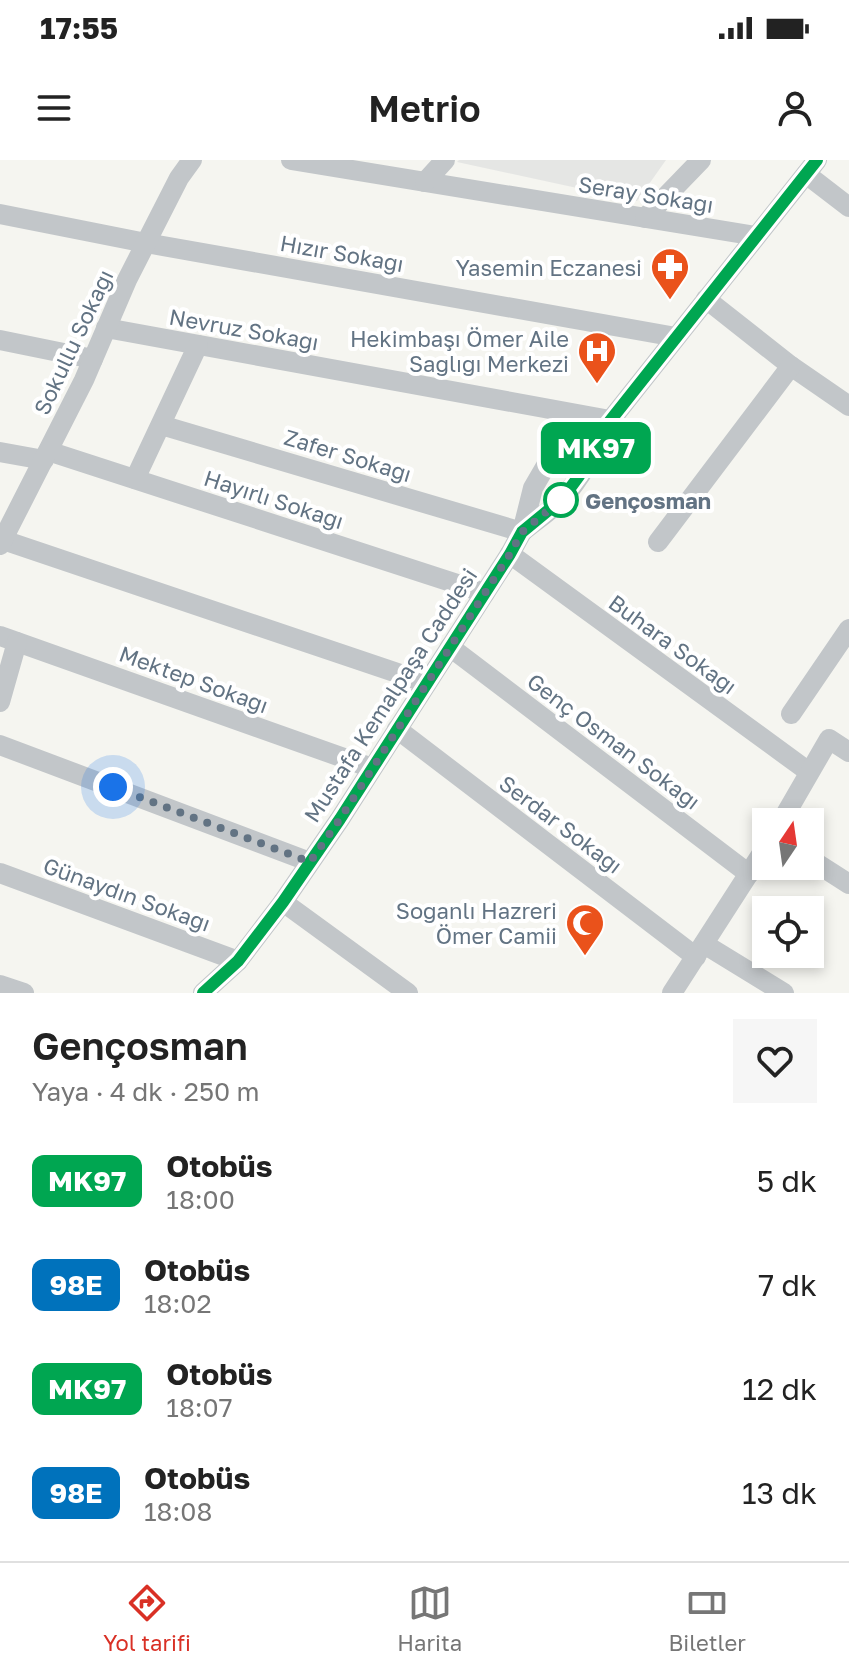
<!DOCTYPE html>
<html lang="tr">
<head>
<meta charset="utf-8">
<style>
  body { margin:0; font-family:"Golos Text",sans-serif; background:#f6f6f6; color:#222; height:100vh; display:flex; flex-direction:column; font-size:30px; white-space:nowrap }
  * { box-sizing:border-box; margin:0 }
  p { font-size:26px; color:#767676 }
  .icon { flex:none; width:44px; height:44px; fill:none; stroke:currentColor; stroke-width:2; stroke-linecap:round; stroke-linejoin:round }
  .map { position:relative; height:833px; overflow:hidden }
  .side { display:flex; flex-direction:column; background:#fff; flex:1 }
  .side>* { flex:none }
  .badge { padding:0 16px; border-radius:12px; font-size:28px; line-height:52px }
  .needle { width:52px; rotate:13deg }
  .tools { position:absolute; left:752px; top:648px; display:grid; gap:16px }
  .tools a { display:grid; place-items:center; width:72px; height:72px; border-radius:0px; background:#fff; box-shadow:0 4px 12px #0003; font-size:40px }
  .you { position:absolute; width:40px; height:40px; margin:-20px; border:6px solid #fff; border-radius:50%; background:#1a73e8; box-shadow:0 0 0 12px #1a73e833 }
  .map>.badge { position:absolute; translate:-50% -50%; box-shadow:0 0 0 4px #fff }
  .round { display:grid; place-items:center; flex:none; width:84px; height:84px; border-radius:0px; background:#f6f6f6 }
  .headline { display:flex; align-items:center; justify-content:space-between; height:136px; padding:0 32px }
  h1 { font-size:38px; font-weight:600; line-height:60px }
  ul { padding:0; list-style:none }
  li { display:flex; align-items:center; gap:24px; height:104px; padding:0 32px }
  li div { flex:1 }
  li b { display:block; font-size:30px }
  li em { font-style:normal }
  li .badge { min-width:88px; font-weight:700; text-align:center }
  .status { display:flex; justify-content:space-between; align-items:center; height:56px; padding:0 40px; background:#fff; direction:ltr }
  .status svg { height:22px; fill:currentColor }
  header { display:flex; justify-content:space-between; align-items:center; height:104px; padding:0 32px; background:#fff; font-size:36px; font-weight:600 }
  .tab-bar { display:flex; justify-content:space-around; align-items:center; height:112px; border-top:2px solid #e0e0e0; background:#fff; font-size:22px; color:#767676 }
  .tab-bar a { display:grid; justify-items:center; gap:4px }
  .tab-bar .on { color:#d93025 }
  .map>svg:first-child { display:block }
  .built { fill:#e5e6e4 }
  .lines { fill:none; stroke-linecap:round; stroke-linejoin:round }
  .minor { stroke:#c2c6c9; stroke-width:20 }
  .line-casing { stroke:#fff; stroke-width:18 }
  .line { stroke:#00a651; stroke-width:12 }
  .walk { stroke:#627383; stroke-width:8; stroke-dasharray:0 14.4 }
  .stop-dot { fill:#fff; stroke:#00a651; stroke-width:4 }
  .labels { text-anchor:middle; dominant-baseline:central; stroke-width:8; stroke-linejoin:round; paint-order:stroke }
  .street-label { font-size:22px; fill:#627383; stroke:#fff }
  .poi-label { font-size:22px; fill:#627383; stroke:#fff; text-anchor:end }
  .stop-label { font-size:22px; font-weight:bold; fill:#627383; stroke:#fff; text-anchor:start }
</style>
</head>
<body>
<div class="status"><b>17:55</b><svg viewBox="0 0 49 12"><path d="M0 12V9h3v3zM5 12V6h3v6zM10 12V3h3v9zM15 12V0h3v12zM26 1h20v11H26zM47 4h2v5h-2z"/></svg></div>
<header><svg class="icon" aria-label="menu" viewBox="0 0 24 24"><path d="M4 6h16M4 12h16M4 18h16"/></svg>Metrio<svg class="icon" aria-label="person" viewBox="0 0 24 24"><circle cx="12" cy="8" r="4"/><path d="M4 21q1-7 8-7t8 7"/></svg></header>
<div class="map">
<svg width="849" height="833" viewBox="0 0 849 833">
  <rect width="100%" height="100%" fill="#f5f5f0"/>
  <!-- built -->
  <polygon class="built" points="459,0 666,0 637,41 457,2"/>
  <g class="lines">
    <!-- minor -->
    <g class="minor">
      <polyline points="291,0 756,76"/>
      <polyline points="806,14 849,47"/>
      <polyline points="425,22 445,0"/>
      <polyline points="0,54 146,83 676,177"/>
      <polyline points="645,58 701,0"/>
      <polyline points="706,139 791,206 849,246"/>
      <polyline points="106,168 610,260"/>
      <polyline points="0,180 93,199"/>
      <polyline points="161,265 522,372"/>
      <polyline points="48,291 485,433"/>
      <polyline points="0,292 44,300"/>
      <polyline points="135,319 198,185"/>
      <path d="M522 372C535 361 551 351 563 338 579 320 595 294 602 271L817 0"/>
      <polyline points="3,380 427,523"/>
      <polyline points="658,382 791,206"/>
      <polyline points="0,385 84,220 127,120 179,18 192,0"/>
      <polyline points="510,394 809,612"/>
      <polyline points="0,476 372,608"/>
      <polyline points="450,487 749,714"/>
      <polyline points="0,542 17,482"/>
      <polyline points="791,554 849,469"/>
      <polyline points="397,569 696,797"/>
      <polyline points="0,585 310,702"/>
      <polyline points="781,662 829,579 849,592"/>
      <polyline points="810,699 849,724"/>
      <polyline points="0,713 238,801"/>
      <polyline points="283,742 408,833"/>
      <polyline points="704,784 784,833"/>
      <polyline points="0,825 24,833"/>
      <polyline points="203,833 238,801 283,742 340,659 510,394 522,372 533,328 551,297 571,278 602,271"/>
      <polyline points="672,833 766,687"/>
    </g>
  </g>
  <g class="lines">
    <!-- line casing -->
    <g class="line-casing">
      <polyline id="line" points="203,833 238,801 283,742 340,659 510,394 522,372 562,339 579,316 597,286 602,271 817,0"/>
    </g>
    <!-- line -->
    <use href="#line" class="line"/>
    <!-- walk -->
    <polyline class="walk" points="113,627 310,702 340,659 510,394 522,372 562,339 561,340"/>
  </g>
  <!-- icons -->
  <defs>
    <g id="pharmacy-pin" transform="scale(2)"><path d="M0 17L-7.5 6A9.5 9.5 0 1 1 7.5 6Z" fill="#ea521b" stroke="#fff"/><path d="M-2-6h4v4h4v4h-4v4h-4v-4h-4v-4h4Z" fill="#fff"/></g>
    <g id="hospital-pin" transform="scale(2)"><path d="M0 17L-7.5 6A9.5 9.5 0 1 1 7.5 6Z" fill="#ea521b" stroke="#fff"/><path d="M-5-5h3v3.5h4V-5h3V5h-3V1.5h-4V5h-3Z" fill="#fff"/></g>
    <g id="mosque-pin" transform="scale(2)"><path d="M0 17L-7.5 6A9.5 9.5 0 1 1 7.5 6Z" fill="#ea521b" stroke="#fff"/><path d="M3.5-4.9A6 6 0 1 0 3.5 4.9A5 5 0 1 1 3.5-4.9Z" fill="#fff"/></g>
  </defs>
  <g fill-rule="evenodd">
    <use href="#pharmacy-pin" x="670" y="107"/>
    <use href="#hospital-pin" x="597" y="191"/>
    <use href="#mosque-pin" x="585" y="763"/>
  </g>
  <!-- markers -->
  <circle class="stop-dot" cx="561" cy="340" r="16"/>
  <g class="labels">
    <!-- street labels -->
    <g class="street-label">
      <text transform="translate(646 34) rotate(9)">Seray Sokağı</text>
      <text transform="translate(342 93) rotate(10)">Hızır Sokağı</text>
      <text transform="translate(244 169) rotate(10)">Nevruz Sokağı</text>
      <text transform="translate(73 182) rotate(-65)">Sokullu Sokağı</text>
      <text transform="translate(348 295) rotate(17)">Zafer Sokağı</text>
      <text transform="translate(274 339) rotate(18)">Hayırlı Sokağı</text>
      <text transform="translate(673 484) rotate(36)">Buhara Sokağı</text>
      <text transform="translate(194 519) rotate(20)">Mektep Sokağı</text>
      <text transform="translate(390 535) rotate(-57)">Mustafa Kemalpaşa Caddesi</text>
      <text transform="translate(614 581) rotate(37)">Genç Osman Sokağı</text>
      <text transform="translate(561 664) rotate(37)">Serdar Sokağı</text>
      <text transform="translate(127 734) rotate(20)">Günaydın Sokağı</text>
    </g>
    <!-- poi labels -->
    <g class="poi-label">
      <text x="642" y="107">Yasemin Eczanesi</text>
      <text x="569" y="178">Hekimbaşı Ömer Aile<tspan x="569" dy="25">Sağlığı Merkezi</tspan></text>
      <text x="557" y="750">Soğanlı Hazreri<tspan x="557" dy="25">Ömer Camii</tspan></text>
    </g>
    <!-- stop labels -->
    <g class="stop-label">
      <text x="585" y="340">Gençosman</text>
    </g>
  </g>
</svg>
<div class="tools">
<a><svg class="needle" viewBox="-14 -14 28 28"><path d="M0-13l5 13h-10z" fill="#e53935"/><path d="M0 13l5-13h-10z" fill="#767676"/></svg></a>
<a><svg class="icon" aria-label="locate" viewBox="0 0 24 24"><circle cx="12" cy="12" r="6"/><path d="M12 2v4M12 18v4M2 12h4M18 12h4"/></svg></a>
</div>
<div class="you" style="left:113px;top:627px"></div>
<b class="badge" style="left:596px;top:288px;background:#00a651;color:#fff">MK97</b>
</div>
<section class="side">
<div class="headline"><div><h1>Gençosman</h1><p>Yaya · 4 dk · 250 m</p></div><a class="round"><svg class="icon" aria-label="heart" viewBox="0 0 24 24"><path d="M12 20l-8-8c-3-5 5-10 8-4 3-6 11-1 8 4z"/></svg></a></div>
<ul>
<li><span class="badge" style="background:#00a651;color:#fff">MK97</span><div><b>Otobüs</b><p>18:00</p></div><em>5 dk</em></li>
<li><span class="badge" style="background:#0072bc;color:#fff">98E</span><div><b>Otobüs</b><p>18:02</p></div><em>7 dk</em></li>
<li><span class="badge" style="background:#00a651;color:#fff">MK97</span><div><b>Otobüs</b><p>18:07</p></div><em>12 dk</em></li>
<li><span class="badge" style="background:#0072bc;color:#fff">98E</span><div><b>Otobüs</b><p>18:08</p></div><em>13 dk</em></li>
</ul>
</section>
<nav class="tab-bar">
<a class="on"><svg class="icon" aria-label="directions" viewBox="0 0 24 24"><path d="M12 3l9 9-9 9-9-9zM9 14v-3h6M13 9l2 2-2 2"/></svg>Yol tarifi</a>
<a><svg class="icon" aria-label="map" viewBox="0 0 24 24"><path d="M3 6l6-2 6 2 6-2v14l-6 2-6-2-6 2zM9 4v14M15 6v14"/></svg>Harita</a>
<a><svg class="icon" aria-label="tickets" viewBox="0 0 24 24"><path d="M3 7h18v10H3zM15 7v10"/></svg>Biletler</a>
</nav>
</body>
</html>
